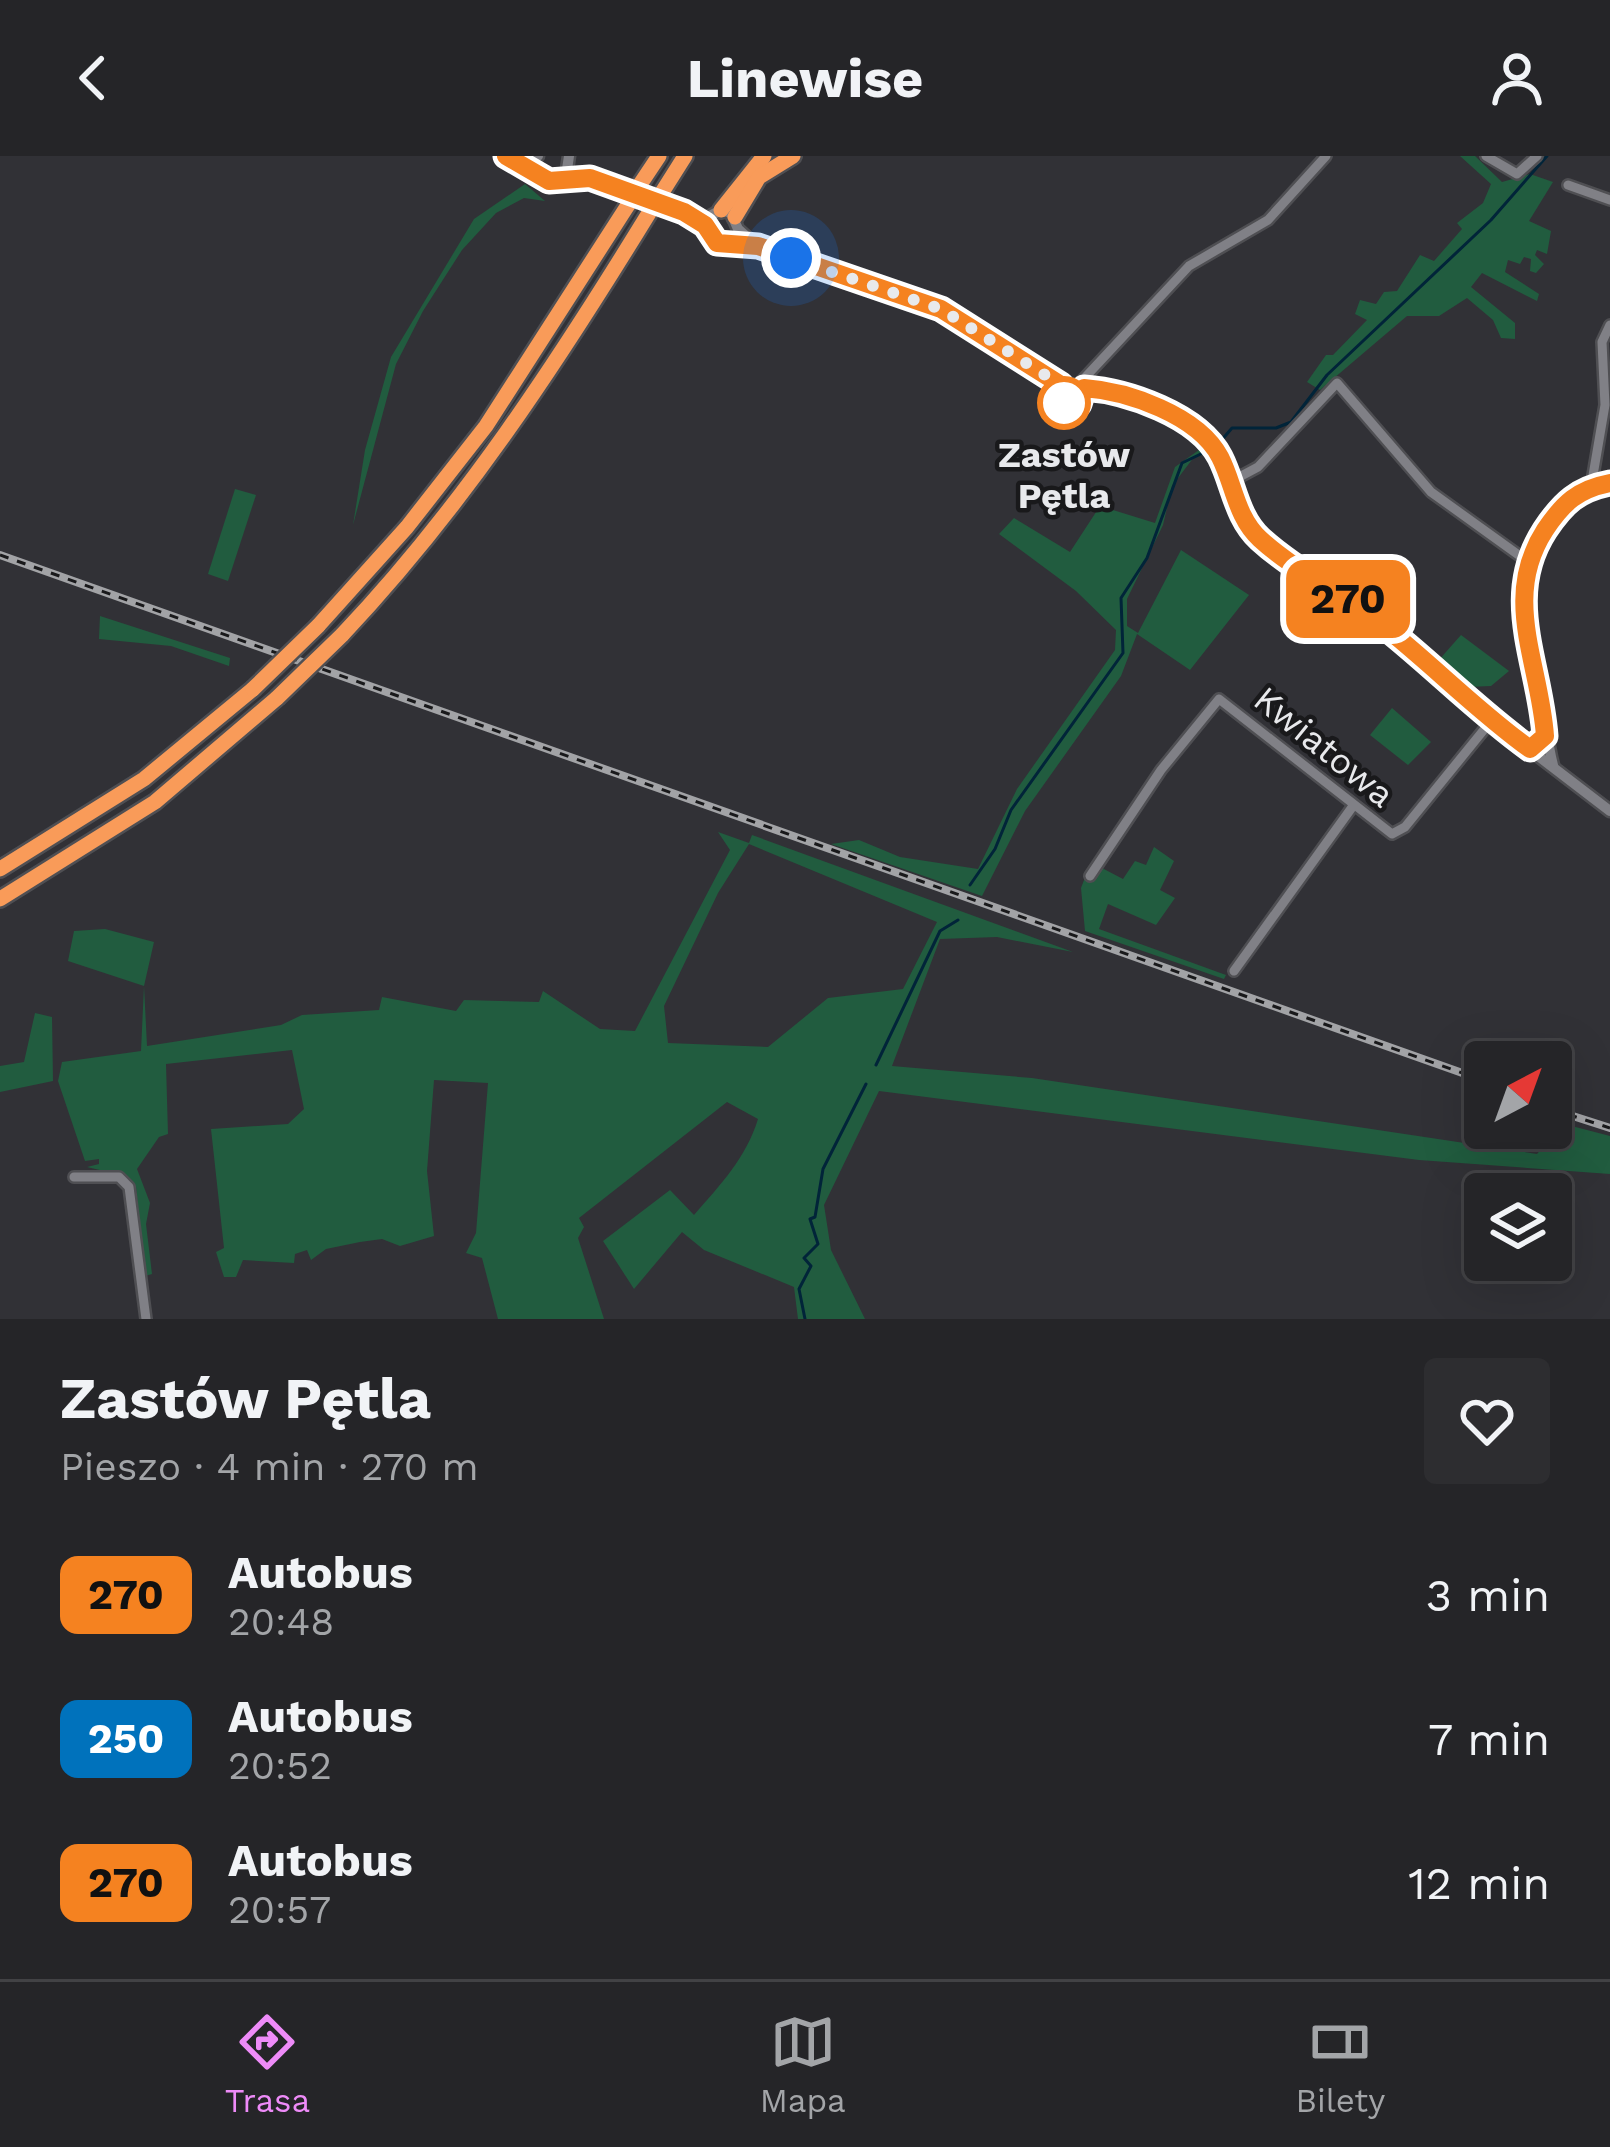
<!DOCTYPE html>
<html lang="pl">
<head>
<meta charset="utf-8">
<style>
  body { margin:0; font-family:"Work Sans",sans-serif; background:#2d2d30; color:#f1f3f6; height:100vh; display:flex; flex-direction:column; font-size:45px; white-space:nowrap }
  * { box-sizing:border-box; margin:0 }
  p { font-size:39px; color:#a3a5a8 }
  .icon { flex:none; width:66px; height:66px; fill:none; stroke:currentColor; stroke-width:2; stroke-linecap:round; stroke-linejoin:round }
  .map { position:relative; height:1163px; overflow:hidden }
  .sheet { display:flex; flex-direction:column; background:#252528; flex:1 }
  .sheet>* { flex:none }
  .badge { padding:0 24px; border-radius:18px; font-size:42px; line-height:78px }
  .needle { width:78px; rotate:41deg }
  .fabs { position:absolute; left:1464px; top:885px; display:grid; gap:24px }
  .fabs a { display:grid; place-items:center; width:108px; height:108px; border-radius:12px; background:#252528; box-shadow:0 12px 48px #0002,0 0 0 3px #424245; font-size:60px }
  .you { position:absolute; width:60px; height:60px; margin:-30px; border:9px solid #fff; border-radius:50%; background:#1a73e8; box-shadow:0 0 0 18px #1a73e833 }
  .map>.badge { position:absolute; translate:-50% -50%; box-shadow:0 0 0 6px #fff }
  .round { display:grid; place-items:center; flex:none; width:126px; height:126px; border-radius:12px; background:#2d2d30 }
  .headline { display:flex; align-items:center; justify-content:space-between; height:204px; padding:0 60px }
  h1 { font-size:57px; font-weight:700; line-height:90px }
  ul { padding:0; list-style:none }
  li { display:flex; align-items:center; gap:36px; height:144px; padding:0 60px }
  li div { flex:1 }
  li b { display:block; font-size:45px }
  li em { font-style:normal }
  li .badge { min-width:132px; font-weight:700; text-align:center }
  header { display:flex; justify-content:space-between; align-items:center; height:156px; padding:0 60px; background:#252528; font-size:54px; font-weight:700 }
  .tab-bar { display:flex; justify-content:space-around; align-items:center; height:168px; border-top:3px solid #424245; background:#252528; font-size:33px; color:#a3a5a8 }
  .tab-bar a { display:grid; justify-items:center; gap:6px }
  .tab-bar .selected { color:#ee8bf8 }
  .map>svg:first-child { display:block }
  .green { fill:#215c3f; fill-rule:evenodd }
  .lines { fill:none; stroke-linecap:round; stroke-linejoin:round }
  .stream { stroke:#012439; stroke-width:3 }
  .minor-casing { stroke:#4f4f53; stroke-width:14 }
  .tertiary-casing { stroke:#4f4f53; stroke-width:15 }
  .motorway-casing { stroke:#4f4f53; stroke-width:20 }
  .minor { stroke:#808086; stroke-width:9 }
  .tertiary { stroke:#808086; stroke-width:10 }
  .motorway { stroke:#f99b59; stroke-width:15 }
  .rail-casing { stroke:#a2a3a6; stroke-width:8 }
  .rail { stroke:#19191b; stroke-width:3; stroke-dasharray:9; stroke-linecap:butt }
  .motorway-bridge-casing { stroke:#4f4f53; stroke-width:20; stroke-linecap:butt }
  .motorway-bridge { stroke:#f99b59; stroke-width:15 }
  .line-casing { stroke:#fff; stroke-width:27 }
  .line { stroke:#f58220; stroke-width:18 }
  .walk { stroke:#e8e9ec; stroke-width:12; stroke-dasharray:0 21.6 }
  .stop-dot { fill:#fff; stroke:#f58220; stroke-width:6 }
  .labels { text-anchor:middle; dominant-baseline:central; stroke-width:9; stroke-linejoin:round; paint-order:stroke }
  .stop-label { font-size:36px; font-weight:bold; fill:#e8e9ec; stroke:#19191b }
  .street-label { font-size:36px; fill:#e8e9ec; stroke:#19191b }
</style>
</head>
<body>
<header><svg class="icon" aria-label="back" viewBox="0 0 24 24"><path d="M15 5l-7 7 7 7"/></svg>Linewise<svg class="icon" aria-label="person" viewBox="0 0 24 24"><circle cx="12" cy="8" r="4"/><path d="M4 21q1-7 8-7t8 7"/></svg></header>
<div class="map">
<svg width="1610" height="1163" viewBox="0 0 1610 1163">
  <rect width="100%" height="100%" fill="#313136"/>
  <!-- green -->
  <g class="green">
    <polygon points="1460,0 1475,0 1502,26 1530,18 1553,26 1529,65 1551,75 1547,98 1537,94 1535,99 1544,108 1536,117 1530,115 1531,103 1524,101 1520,108 1508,104 1505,116 1539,138 1537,145 1482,117 1471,131 1515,167 1515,183 1501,182 1493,164 1467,142 1439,160 1407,160 1320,234 1307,226 1326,199 1333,199 1367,164 1355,158 1360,144 1376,148 1384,136 1397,135 1420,99 1434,105 1462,73 1457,67 1483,47 1491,28"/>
    <polygon points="525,28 545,45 524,42 496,57 462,94 423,155 396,208 353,369 365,294 391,201 474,63"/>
    <polygon points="1206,289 1211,297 1194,301 1172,330 1163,369 1127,443 1127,470 1138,477 1181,394 1249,439 1190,514 1137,478 1121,520 1025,655 982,740 831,688 859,684 900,701 978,713 1017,633 1115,494 1116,474 1076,435 999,378 1014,362 1070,396 1100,350 1155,367 1175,311"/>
    <polygon points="235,333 256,339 228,425 208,418"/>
    <polygon points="100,460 230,502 229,510 171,490 99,483"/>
    <polygon points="1461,479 1509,515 1491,530 1467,531 1438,505"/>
    <polygon points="1392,552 1431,586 1408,609 1370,579"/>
    <path d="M718 676 749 687 752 679 1073 796 997 781 940 783 892 910 1032 922 1537 998 1564 968 1610 980V1018L1419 1004 879 935 824 1049 831 1094 865 1163H798L794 1131 704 1094 682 1076 634 1133 603 1085 670 1034 694 1059C721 1028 746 1002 758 963L727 946 579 1062 584 1071 578 1082 604 1163H498L482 1102 466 1097 476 1077 488 927 434 924 427 1015 434 1080 400 1090 382 1083 360 1086 326 1093 311 1104 307 1094 295 1098 294 1107 243 1104 236 1121H224L216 1096 224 1092 211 973 288 968 304 953 292 894 166 908 168 978 159 981 137 1013 150 1047 146 1068 152 1118 145 1120 136 1031 125 1020 87 1011 99 1008V1003L85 1005 58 925 62 906 141 895 144 830 68 805 74 775 105 773 154 786 144 830 147 890 281 869 302 859 379 854 382 841 456 855 464 844 539 846 543 835 600 873 635 875 730 694ZM749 688 937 766 903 833 828 842 768 891 668 887 664 850 718 737Z"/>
    <polygon points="1154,691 1174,705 1160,734 1175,742 1156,769 1108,748 1099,773 1226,819 1224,823 1085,775 1081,732 1086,719 1100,711 1123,723 1135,705 1146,709"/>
    <polygon points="35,857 52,861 53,925 0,936 0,910 24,906"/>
  </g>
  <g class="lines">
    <!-- stream -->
    <g class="stream">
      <polyline points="1220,286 1232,272 1276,272 1291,266 1327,219 1491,64 1547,0"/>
      <polyline points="970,729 995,693 1011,654 1123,497 1121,442 1147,402 1182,307 1207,295"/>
      <polyline points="876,909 940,775 958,764"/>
      <polyline points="805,1163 799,1133 811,1110 804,1102 818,1088 810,1063 815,1061 823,1013 866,928"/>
    </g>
    <!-- minor casing -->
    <g class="minor-casing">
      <g id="minor">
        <polyline points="1486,0 1517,18 1537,0"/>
        <polyline points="1568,29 1610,44"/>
        <polyline points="1077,230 1189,110 1268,64 1326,0"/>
        <polyline points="1230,326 1258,311 1337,227 1431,336 1527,405"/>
        <polyline points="1591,331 1605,249 1602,186 1610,169"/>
        <polyline points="1090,720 1161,614 1219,543 1392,678 1405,671 1491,565"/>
        <polyline points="1234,815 1353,650"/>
        <polyline points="74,1021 119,1021 129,1031 146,1163"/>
      </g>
    </g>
    <!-- tertiary casing -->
    <g class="tertiary-casing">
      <g id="tertiary">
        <polyline points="507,0 549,25 590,22 705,69"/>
        <polyline points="511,0 538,0"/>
        <polyline points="566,20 569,0"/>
        <polyline points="757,90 738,73 731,57 721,54 708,61 705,74 713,85 757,90 919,144 960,163 1052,225 1128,238 1195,275 1219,298 1242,360 1258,381 1386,471 1469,547 1610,655"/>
        <path d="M1553 609C1547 587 1546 566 1542 544 1531 481 1507 433 1545 374 1563 347 1578 333 1610 327"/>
      </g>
    </g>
    <!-- motorway casing -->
    <g class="motorway-casing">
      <g id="motorway">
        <polyline points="639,30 659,0"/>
        <polyline points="661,38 685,0"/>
        <polyline points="721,54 764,0"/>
        <polyline points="735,61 759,21 793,0"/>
        <polyline points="318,470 407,371 486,270 628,49"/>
        <path d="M342 479C463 351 557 207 649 57"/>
        <polyline points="0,713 144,623 253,533"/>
        <polyline points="0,743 155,646 277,542"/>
      </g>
    </g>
    <!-- minor -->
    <use href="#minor" class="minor"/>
    <!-- tertiary -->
    <use href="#tertiary" class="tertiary"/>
    <!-- motorway -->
    <use href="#motorway" class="motorway"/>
    <!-- rail casing -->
    <g class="rail-casing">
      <g id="rail">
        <polyline points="0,399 1485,925"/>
        <polyline points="1551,953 1610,972"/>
      </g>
    </g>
    <!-- rail -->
    <use href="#rail" class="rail"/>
    <!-- motorway-bridge casing -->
    <g class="motorway-bridge-casing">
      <g id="motorway-bridge">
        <polyline points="628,49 639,30"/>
        <polyline points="649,57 661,38"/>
        <polyline points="253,533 318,470"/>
        <polyline points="277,542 342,479"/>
      </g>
    </g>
    <!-- motorway-bridge -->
    <use href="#motorway-bridge" class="motorway-bridge"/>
  </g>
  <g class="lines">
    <!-- line casing -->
    <g class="line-casing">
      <path id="line" d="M506 0 549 25 590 22 684 56 705 69 717 87 758 90 941 153 1061 229 1059 238 1069 251 1079 248 1084 232C1127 235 1198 259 1220 301 1234 328 1236 361 1260 383 1296 416 1343 437 1381 468 1432 508 1477 555 1530 593L1545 580C1540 507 1501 442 1545 374 1563 347 1578 333 1610 327"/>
    </g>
    <!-- line -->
    <use href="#line" class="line"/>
    <!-- walk -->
    <polyline class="walk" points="791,102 941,153 1061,229 1064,247"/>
  </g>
  <!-- markers -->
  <circle class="stop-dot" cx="1064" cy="247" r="24"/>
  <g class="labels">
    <!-- stop labels -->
    <g class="stop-label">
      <text x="1064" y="299">Zastów<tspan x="1064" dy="41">Pętla</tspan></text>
    </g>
    <!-- street labels -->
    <g class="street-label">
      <text transform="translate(1324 591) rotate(39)">Kwiatowa</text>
    </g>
  </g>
</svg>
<div class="fabs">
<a><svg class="needle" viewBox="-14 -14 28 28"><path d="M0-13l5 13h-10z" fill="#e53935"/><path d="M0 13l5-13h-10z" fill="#a3a5a8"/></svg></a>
<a><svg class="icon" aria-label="layers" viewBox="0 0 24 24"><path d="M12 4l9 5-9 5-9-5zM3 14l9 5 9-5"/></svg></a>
</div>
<div class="you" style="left:791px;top:102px"></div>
<b class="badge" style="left:1348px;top:443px;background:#f58220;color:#111">270</b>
</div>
<section class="sheet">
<div class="headline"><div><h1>Zastów Pętla</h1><p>Pieszo · 4 min · 270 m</p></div><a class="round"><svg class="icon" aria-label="heart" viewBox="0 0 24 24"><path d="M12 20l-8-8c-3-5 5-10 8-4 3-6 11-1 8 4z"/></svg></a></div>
<ul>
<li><span class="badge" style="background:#f58220;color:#111">270</span><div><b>Autobus</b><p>20:48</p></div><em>3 min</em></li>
<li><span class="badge" style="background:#0072bc;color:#fff">250</span><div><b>Autobus</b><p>20:52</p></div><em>7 min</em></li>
<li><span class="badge" style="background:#f58220;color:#111">270</span><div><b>Autobus</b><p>20:57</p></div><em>12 min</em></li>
</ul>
</section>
<nav class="tab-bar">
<a class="selected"><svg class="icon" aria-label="directions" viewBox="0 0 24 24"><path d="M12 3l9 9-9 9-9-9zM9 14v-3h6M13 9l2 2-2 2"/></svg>Trasa</a>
<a><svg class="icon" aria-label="map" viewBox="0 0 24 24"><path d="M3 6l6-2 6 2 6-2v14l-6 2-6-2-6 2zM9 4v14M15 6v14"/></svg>Mapa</a>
<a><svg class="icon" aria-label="tickets" viewBox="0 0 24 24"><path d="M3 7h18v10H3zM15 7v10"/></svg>Bilety</a>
</nav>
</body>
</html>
